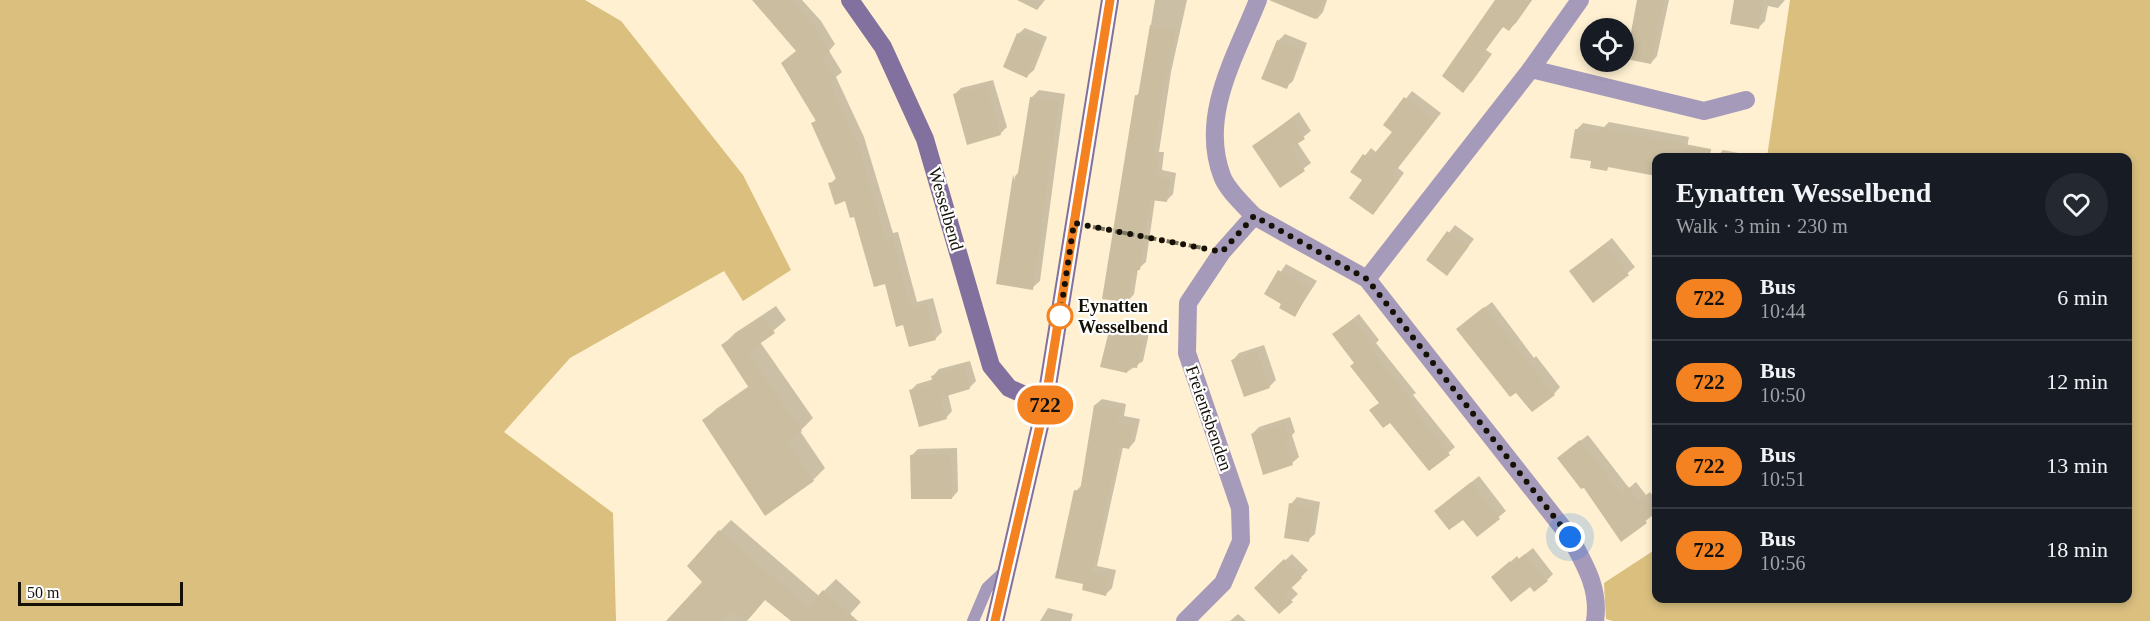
<!DOCTYPE html>
<html lang="en">
<head>
<meta charset="utf-8">
<style>
  body { margin:0; font-family:"Times New Roman",serif; background:#242831; color:#f1f3f6; height:100vh; display:flex; flex-direction:column; font-size:22px; white-space:nowrap }
  * { box-sizing:border-box; margin:0 }
  p { font-size:20px; color:#9ea1a6 }
  .icon { flex:none; width:33px; height:33px; fill:none; stroke:currentColor; stroke-width:2; stroke-linecap:round; stroke-linejoin:round }
  .map { position:relative; flex:1; overflow:hidden }
  .side { position:absolute; left:1652px; top:153px; width:480px; height:450px; display:flex; flex-direction:column; background:#171b24; border-radius:12px; box-shadow:0 3px 9px #0003 }
  .side>* { flex:none }
  .badge { padding:0 12px; border-radius:20px; font-size:21px; line-height:39px }
  .tools { position:absolute; left:1580px; top:18px; display:grid; gap:12px }
  .tools a { display:grid; place-items:center; width:54px; height:54px; border-radius:50%; background:#171b24; box-shadow:0 3px 9px #0003; font-size:30px }
  .scale { position:absolute; left:18px; bottom:15px; width:165px; box-sizing:border-box; padding-left:6px; border:3px solid #151106; border-top:0; font-size:16px; line-height:21px; white-space:nowrap; color:#151106; -webkit-text-stroke:4px #fff; paint-order:stroke }
  .you { position:absolute; width:30px; height:30px; margin:-15px; border:4px solid #fff; border-radius:50%; background:#1a73e8; box-shadow:0 0 0 9px #1a73e833 }
  .map>.badge { position:absolute; translate:-50% -50%; box-shadow:0 0 0 3px #fff }
  .round { display:grid; place-items:center; flex:none; width:63px; height:63px; border-radius:32px; background:#242831 }
  .overview { display:flex; align-items:center; justify-content:space-between; height:102px; padding:0 24px }
  h1 { font-size:28px; font-weight:700; line-height:45px }
  ul { padding:0; list-style:none }
  li { display:flex; align-items:center; gap:18px; height:84px; padding:0 24px; border-top:2px solid #363941 }
  li div { flex:1 }
  li b { display:block; font-size:22px }
  li em { font-style:normal }
  li .badge { min-width:66px; font-weight:700; text-align:center }
  .map>svg:first-child { display:block }
  .green { fill:#dabf7e }
  .shadow { fill:#0003 }
  .building { fill:#cbbea0 }
  .lines { fill:none; stroke-linecap:round; stroke-linejoin:round }
  .path { stroke:#7f7662; stroke-width:4; stroke-dasharray:4.5 3; stroke-linecap:butt }
  .lane { stroke:#a69aba; stroke-width:12 }
  .street { stroke:#a69aba; stroke-width:18 }
  .secondary { stroke:#82709e; stroke-width:18 }
  .line-casing { stroke:#fff; stroke-width:14 }
  .line { stroke:#f58220; stroke-width:9 }
  .walk { stroke:#151106; stroke-width:6; stroke-dasharray:0 10.8 }
  .stop-dot { fill:#fff; stroke:#f58220; stroke-width:3 }
  .labels { text-anchor:middle; dominant-baseline:central; stroke-width:4.5; stroke-linejoin:round; paint-order:stroke }
  .street-label { font-size:18px; fill:#151106; stroke:#fff }
  .stop-label { font-size:18px; font-weight:bold; fill:#151106; stroke:#fff; text-anchor:start }
</style>
</head>
<body>
<div class="map">
<svg width="2150" height="621" viewBox="0 0 2150 621">
  <rect width="100%" height="100%" fill="#fef0d0"/>
  <!-- green -->
  <g class="green">
    <polygon points="0,0 585,0 621,21 743,175 791,270 743,301 724,271 570,358 504,432 613,513 616,621 0,621"/>
    <polygon points="1790,0 2150,0 2150,621 1613,621 1606,619 1604,583 1656,549 1656,598 2127,598 2127,158 1767,157"/>
  </g>
  <!-- shadow -->
  <g class="shadow">
    <polygon points="754,0 802,0 821,21 835,44 829,51 842,72 836,77 864,137 893,233 898,232 917,302 933,298 942,332 935,339 904,324 856,215 846,199 830,184 837,177 812,124 817,119 797,50"/>
    <polygon points="1017,0 1045,0 1037,10"/>
    <polygon points="1155,0 1187,0 1171,72 1159,152 1164,152 1162,170 1176,173 1173,194 1167,200 1155,199 1146,262 1138,269 1134,294 1128,301 1136,96 1140,92"/>
    <polygon points="1294,0 1327,0 1323,12 1317,19 1291,8"/>
    <polygon points="1498,0 1532,0 1516,23 1509,29 1504,25 1486,50 1492,54 1470,84"/>
    <polygon points="1643,0 1669,0 1657,56 1651,63"/>
    <polygon points="1735,0 1785,0 1778,8 1768,6 1765,21 1758,28"/>
    <polygon points="1025,28 1047,37 1034,70 1027,76 1018,34"/>
    <polygon points="1285,34 1307,43 1293,81 1286,87 1278,41"/>
    <polygon points="993,80 1007,127 1000,134 954,95 961,88"/>
    <polygon points="1039,90 1065,94 1040,281 1032,288 998,283 1015,176 1020,171 1031,98"/>
    <polygon points="1412,91 1441,113 1398,168 1404,173 1379,206 1364,180 1353,171 1371,148 1377,153 1394,132 1385,125"/>
    <polygon points="1299,112 1311,131 1297,142 1311,163 1280,186 1254,146"/>
    <polygon points="1609,122 1689,137 1685,158 1656,158 1656,174 1610,166 1606,169 1576,130 1583,123 1604,127"/>
    <polygon points="1723,150 1759,157 1759,158 1716,158"/>
    <polygon points="1455,225 1474,239 1447,274 1428,260"/>
    <polygon points="1612,238 1635,267 1594,301 1578,265"/>
    <polygon points="1286,264 1317,281 1295,315 1283,303 1266,294"/>
    <polygon points="1492,302 1534,358 1536,356 1560,387 1554,394 1465,322"/>
    <polygon points="776,306 786,320 760,342 813,418 800,431 825,468 813,480 704,420 716,409 749,386 723,345 735,333"/>
    <polygon points="1359,314 1379,340 1376,343 1416,393 1413,395 1455,447 1430,469 1380,402 1356,363 1340,329"/>
    <polygon points="1117,322 1142,328 1141,331 1149,333 1143,361 1127,372 1111,328"/>
    <polygon points="1264,345 1276,380 1269,387 1233,360 1239,353"/>
    <polygon points="970,361 976,381 969,388 948,394 952,411 946,418 910,391 917,384 934,379 933,376 939,369"/>
    <polygon points="1102,399 1126,404 1124,416 1140,419 1135,441 1129,448 1123,447 1097,566 1116,570 1112,588 1106,594 1084,589 1076,491 1082,485 1095,405"/>
    <polygon points="1290,417 1295,432 1292,435 1299,457 1292,463 1252,434 1259,427"/>
    <polygon points="1588,435 1629,488 1636,482 1646,495 1650,492 1656,500 1656,508 1651,513 1653,515 1622,540 1584,486 1566,452"/>
    <polygon points="957,448 958,491 952,498 911,456 918,449"/>
    <polygon points="1479,476 1506,511 1477,535 1463,517 1436,511"/>
    <polygon points="1297,497 1320,502 1315,534 1308,540 1291,504"/>
    <polygon points="731,520 819,596 836,579 861,602 844,621 793,621 766,598 746,621 681,621 704,582 720,531"/>
    <polygon points="1533,548 1553,574 1547,580 1530,585 1500,571 1517,556 1519,559"/>
    <polygon points="1292,554 1308,570 1291,587 1298,594 1279,612 1256,588"/>
    <polygon points="1048,608 1073,614 1071,621 1040,621"/>
    <polygon points="1238,614 1246,621 1230,621"/>
  </g>
  <!-- building -->
  <g class="building">
    <polygon points="752,0 791,0 815,27 830,52 823,57 836,79 830,83 858,144 886,239 892,237 911,308 926,303 936,340 909,347 903,325 896,327 885,284 874,287 854,217 850,218 845,201 835,205 828,183 837,181 811,123 816,121 781,63 796,51"/>
    <polygon points="1269,0 1323,0 1315,19"/>
    <polygon points="1495,0 1532,0 1509,31 1503,27 1480,57 1486,62 1463,93 1442,76"/>
    <polygon points="1637,0 1664,0 1651,64 1626,59"/>
    <polygon points="1734,0 1764,0 1759,29 1730,24"/>
    <polygon points="1150,25 1176,30 1167,78 1165,77 1153,158 1158,159 1156,176 1170,179 1167,202 1150,200 1140,270 1134,270 1128,302 1102,299 1135,95 1138,96"/>
    <polygon points="1017,33 1042,43 1027,78 1003,67"/>
    <polygon points="1277,40 1302,50 1287,89 1261,79"/>
    <polygon points="987,85 1001,135 967,145 953,94"/>
    <polygon points="1030,97 1059,101 1033,290 996,284 1013,175 1016,185"/>
    <polygon points="1404,97 1435,120 1392,175 1399,180 1373,215 1349,198 1362,180 1350,172 1363,154 1370,159 1392,132 1383,125"/>
    <polygon points="1292,118 1305,139 1291,148 1305,171 1280,188 1252,146"/>
    <polygon points="1601,128 1711,149 1710,158 1656,158 1656,176 1608,167 1607,171 1590,168 1591,161 1570,158 1575,129 1600,133"/>
    <polygon points="1447,231 1469,246 1447,276 1426,260"/>
    <polygon points="1605,244 1629,275 1593,303 1569,271"/>
    <polygon points="1278,270 1311,288 1295,317 1279,308 1281,304 1264,294"/>
    <polygon points="1484,307 1555,395 1532,412 1516,393 1510,397 1456,329"/>
    <polygon points="763,317 775,333 748,352 802,431 788,441 814,481 765,516 702,420 749,388 721,345"/>
    <polygon points="1353,319 1374,347 1371,349 1411,400 1408,402 1450,455 1429,471 1390,423 1383,428 1369,410 1379,403 1350,366 1354,363 1332,334"/>
    <polygon points="1110,327 1137,334 1136,337 1144,339 1137,368 1129,367 1127,373 1100,367"/>
    <polygon points="1257,351 1270,388 1244,397 1231,360"/>
    <polygon points="964,366 970,389 940,398 947,419 919,427 909,390 933,383 931,376"/>
    <polygon points="1094,405 1121,410 1118,422 1134,426 1129,449 1119,447 1092,572 1110,577 1106,596 1082,590 1083,584 1055,578 1074,490 1080,491"/>
    <polygon points="1284,423 1289,440 1286,441 1293,465 1263,475 1251,434"/>
    <polygon points="1580,440 1621,493 1629,487 1639,501 1643,497 1654,512 1644,519 1647,523 1621,542 1584,488 1581,489 1557,458"/>
    <polygon points="951,454 952,499 911,499 910,455"/>
    <polygon points="1471,482 1500,519 1477,537 1463,520 1449,530 1434,511"/>
    <polygon points="1289,503 1314,508 1309,542 1284,538"/>
    <polygon points="719,530 808,607 823,590 858,621 791,621 765,600 747,621 733,611 724,621 666,621 702,582 687,566"/>
    <polygon points="1525,554 1548,581 1534,592 1530,587 1511,602 1491,577 1510,561 1512,564"/>
    <polygon points="1284,559 1302,578 1285,594 1293,602 1279,614 1254,588"/>
  </g>
  <g class="lines">
    <!-- path -->
    <polyline class="path" points="1093,227 1203,248"/>
    <!-- lane -->
    <polyline class="lane" points="973,621 987,588 1006,570"/>
    <!-- street -->
    <g class="street">
      <path d="M1580 0 1531 69 1367 279 1570 537C1585 565 1600 589 1595 621"/>
      <polyline points="1531,69 1704,111 1746,100"/>
      <polyline points="1254,216 1367,279"/>
      <path d="M1185 621 1223 583 1241 541 1240 508 1187 353 1188 303 1222 252 1254 216C1244 205 1227 190 1222 176 1199 115 1236 56 1258 0"/>
    </g>
    <!-- secondary -->
    <g class="secondary">
      <polyline points="850,0 883,47 925,139 991,366 1009,388 1045,404"/>
      <polyline points="995,621 1045,404 1110,0"/>
    </g>
  </g>
  <g class="lines">
    <!-- line casing -->
    <g class="line-casing">
      <polyline id="line" points="995,621 1045,404 1110,0"/>
    </g>
    <!-- line -->
    <use href="#line" class="line"/>
    <!-- walk -->
    <polyline class="walk" points="1060,316 1074,223 1222,252 1254,216 1367,279 1570,537"/>
  </g>
  <!-- markers -->
  <circle class="stop-dot" cx="1060" cy="316" r="12"/>
  <g class="labels">
    <!-- street labels -->
    <g class="street-label">
      <text transform="translate(946 209) rotate(74)">Wesselbend</text>
      <text transform="translate(1209 418) rotate(71)">Freientsbenden</text>
    </g>
    <!-- stop labels -->
    <g class="stop-label">
      <text x="1078" y="306">Eynatten<tspan x="1078" dy="21">Wesselbend</tspan></text>
    </g>
  </g>
</svg>
<div class="tools">
<a><svg class="icon" aria-label="locate" viewBox="0 0 24 24"><circle cx="12" cy="12" r="6"/><path d="M12 2v4M12 18v4M2 12h4M18 12h4"/></svg></a>
</div>
<div class="scale">50 m</div>
<div class="you" style="left:1570px;top:537px"></div>
<b class="badge" style="left:1045px;top:405px;background:#f58220;color:#111">722</b>
<section class="side">
<div class="overview"><div><h1>Eynatten Wesselbend</h1><p>Walk · 3 min · 230 m</p></div><a class="round"><svg class="icon" aria-label="heart" viewBox="0 0 24 24"><path d="M12 20l-8-8c-3-5 5-10 8-4 3-6 11-1 8 4z"/></svg></a></div>
<ul>
<li><span class="badge" style="background:#f58220;color:#111">722</span><div><b>Bus</b><p>10:44</p></div><em>6 min</em></li>
<li><span class="badge" style="background:#f58220;color:#111">722</span><div><b>Bus</b><p>10:50</p></div><em>12 min</em></li>
<li><span class="badge" style="background:#f58220;color:#111">722</span><div><b>Bus</b><p>10:51</p></div><em>13 min</em></li>
<li><span class="badge" style="background:#f58220;color:#111">722</span><div><b>Bus</b><p>10:56</p></div><em>18 min</em></li>
</ul>
</section>
</div>
</body>
</html>
